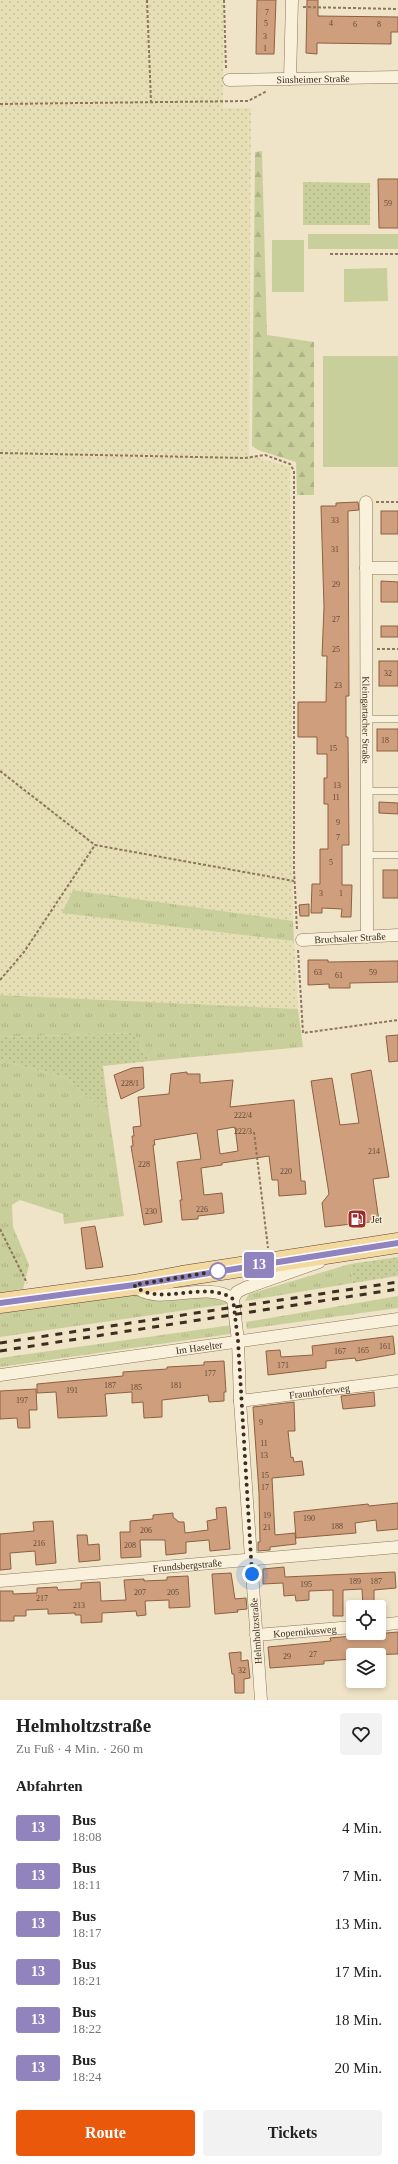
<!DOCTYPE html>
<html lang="de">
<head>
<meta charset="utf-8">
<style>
  body { margin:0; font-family:"Times New Roman",serif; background:#f2f2f2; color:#222; height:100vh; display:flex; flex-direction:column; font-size:15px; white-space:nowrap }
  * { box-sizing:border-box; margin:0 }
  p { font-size:13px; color:#767676 }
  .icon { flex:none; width:22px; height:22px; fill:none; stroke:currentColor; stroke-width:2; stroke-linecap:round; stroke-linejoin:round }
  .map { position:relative; height:1700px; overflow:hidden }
  .panel { display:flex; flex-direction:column; background:#fff; flex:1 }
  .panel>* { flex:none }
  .badge { padding:0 8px; border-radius:3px; font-size:14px; line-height:26px }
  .tools { position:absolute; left:346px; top:1600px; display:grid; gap:8px }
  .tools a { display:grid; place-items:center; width:40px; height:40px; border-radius:4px; background:#fff; box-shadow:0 2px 6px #0003; font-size:20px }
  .you { position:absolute; width:20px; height:20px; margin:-10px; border:3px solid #fff; border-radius:50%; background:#1a73e8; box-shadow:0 0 0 6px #1a73e833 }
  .map>.badge { position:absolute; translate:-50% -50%; box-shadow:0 0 0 2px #fff }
  h2 { padding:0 16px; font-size:15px; line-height:36px }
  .round { display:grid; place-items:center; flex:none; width:42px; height:42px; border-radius:4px; background:#f2f2f2 }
  .head { display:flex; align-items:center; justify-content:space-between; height:68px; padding:0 16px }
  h1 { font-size:19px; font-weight:600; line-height:30px }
  .button { display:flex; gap:8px; margin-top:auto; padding:8px 16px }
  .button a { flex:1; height:46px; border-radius:4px; background:#ea580c; color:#fff; font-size:16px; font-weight:600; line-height:46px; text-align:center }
  .button a+a { background:#f2f2f2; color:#222 }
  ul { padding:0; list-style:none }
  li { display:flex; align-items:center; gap:12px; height:48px; padding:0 16px }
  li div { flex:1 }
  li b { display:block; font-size:15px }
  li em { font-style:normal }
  li .badge { min-width:44px; font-weight:700; text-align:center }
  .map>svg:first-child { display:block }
  .farmland { fill:url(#farmland-dots) }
  .grass { fill:url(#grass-tufts) }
  .forest { fill:url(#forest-firs) }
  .park { fill:url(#park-dots) }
  .pitch { fill:#c9cf9b }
  .building { fill:#cf9f7d; stroke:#8d5f41; fill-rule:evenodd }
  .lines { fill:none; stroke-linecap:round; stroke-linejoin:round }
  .service-casing { stroke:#8d765c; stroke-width:7 }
  .minor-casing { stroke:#8d765c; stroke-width:13 }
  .primary-casing { stroke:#5b4430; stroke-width:21 }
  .path { stroke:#8d765c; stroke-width:2; stroke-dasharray:3 2; stroke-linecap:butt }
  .service { stroke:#faf1dc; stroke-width:6 }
  .minor { stroke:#faf1dc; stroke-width:12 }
  .primary { stroke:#f3d9a0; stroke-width:20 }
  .rail { stroke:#3d2e20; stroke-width:3; stroke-dasharray:7 7; stroke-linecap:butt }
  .line-casing { stroke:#fff; stroke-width:9 }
  .line { stroke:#9184be; stroke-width:6 }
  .walk { stroke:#3d2e20; stroke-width:4; stroke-dasharray:0 7.2 }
  .stop-dot { fill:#fff; stroke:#9184be; stroke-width:2 }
  .labels { text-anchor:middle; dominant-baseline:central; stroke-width:3; stroke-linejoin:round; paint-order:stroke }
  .number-label { font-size:8px; fill:#624a37 }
  .street-label { font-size:10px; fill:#3d2e20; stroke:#f7eed8 }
  .poi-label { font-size:10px; fill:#3d2e20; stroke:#f7eed8; text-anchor:start }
</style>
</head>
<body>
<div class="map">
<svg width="398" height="1700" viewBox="0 0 398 1700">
  <defs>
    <pattern id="farmland-dots" width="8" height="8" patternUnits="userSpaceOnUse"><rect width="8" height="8" fill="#e6deb5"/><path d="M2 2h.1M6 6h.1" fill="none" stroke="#c6bf9b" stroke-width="1.8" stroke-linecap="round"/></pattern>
    <pattern id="grass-tufts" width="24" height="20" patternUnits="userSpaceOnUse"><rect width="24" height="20" fill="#c9cf9b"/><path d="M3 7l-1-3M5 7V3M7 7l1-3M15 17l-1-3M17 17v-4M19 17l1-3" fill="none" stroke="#aeb285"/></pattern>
    <pattern id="forest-firs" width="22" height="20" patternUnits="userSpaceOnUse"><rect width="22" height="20" fill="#c9cf9b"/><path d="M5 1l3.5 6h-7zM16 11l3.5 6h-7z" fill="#aeb285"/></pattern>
    <pattern id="park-dots" width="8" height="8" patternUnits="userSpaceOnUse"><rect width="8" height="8" fill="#c9cf9b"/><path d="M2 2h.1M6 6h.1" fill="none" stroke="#aeb285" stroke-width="1.8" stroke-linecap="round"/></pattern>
  </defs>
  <rect width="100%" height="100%" fill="#f0e4c8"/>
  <!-- farmland -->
  <polygon class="farmland" points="0,0 224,0 223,108 251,108 249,455 290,467 293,921 74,890 63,913 294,941 298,1009 0,995"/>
  <!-- grass -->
  <g class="grass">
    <polygon points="73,890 293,921 294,941 62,913"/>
    <polygon points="0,995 298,1009 303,1047 150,1061 133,1033 0,1037"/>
    <polygon points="0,1060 66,1078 109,1115 124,1216 64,1224 63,1214 20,1200 12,1205 13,1227 29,1265 23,1289 0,1293"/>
    <polygon points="350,1264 353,1283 245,1301 249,1294"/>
    <polygon points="115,1295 216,1295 226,1299 228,1304 0,1337 0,1311"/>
    <polygon points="398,1296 398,1308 247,1329 246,1322"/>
    <polygon points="232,1325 230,1334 0,1367 0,1358"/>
  </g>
  <!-- forest -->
  <polygon class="forest" points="262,151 267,335 314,342 314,495 297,495 296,462 258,450 252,446 255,152"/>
  <!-- park -->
  <g class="park">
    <polygon points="303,182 370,183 370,225 303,225"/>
    <polygon points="133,1033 150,1061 103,1066 109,1115 66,1078 0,1060 0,1037"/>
    <polygon points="398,1257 398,1276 353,1283 350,1264"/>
  </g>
  <!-- pitch -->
  <g class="pitch">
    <rect x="308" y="234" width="90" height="15"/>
    <rect x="272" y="240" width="32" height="52"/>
    <polygon points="387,268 388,301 344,302 344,269"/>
    <rect x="323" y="356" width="75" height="111"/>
  </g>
  <!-- building -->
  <g class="building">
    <polygon points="257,0 276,0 274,54 256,54"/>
    <polygon points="307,0 318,0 318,16 398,17 398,32 391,32 391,44 317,43 317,54 306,53"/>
    <polygon points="378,179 398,179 398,228 379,228"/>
    <polygon points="358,502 359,510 348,511 349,696 346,696 346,737 348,737 349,845 342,845 342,885 352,885 351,917 341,917 342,909 322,908 322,913 311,913 312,884 320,884 320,849 328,849 328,804 324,804 324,778 327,778 327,754 317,754 317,737 298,737 298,702 326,702 327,656 322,656 324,607 321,506 336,506 336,503"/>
    <rect x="381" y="511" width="17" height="23"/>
    <polygon points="381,581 398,582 398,602 381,602"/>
    <rect x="381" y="626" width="17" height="11"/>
    <rect x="379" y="661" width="19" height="25"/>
    <rect x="377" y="729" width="21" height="22"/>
    <polygon points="379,802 398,803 398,814 379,813"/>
    <rect x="383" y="870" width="15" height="28"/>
    <polygon points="309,904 309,916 300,916 299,905"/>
    <polygon points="308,960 328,960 328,962 398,961 398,982 350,983 350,988 329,988 329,984 308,985"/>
    <polygon points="398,1035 398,1061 389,1062 386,1036"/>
    <polygon points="143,1067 144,1088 121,1099 114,1075 132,1068"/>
    <polygon points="371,1070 389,1177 373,1179 379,1221 325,1227 322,1203 329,1194 311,1081 332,1078 340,1125 359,1123 351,1074"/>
    <path d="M187 1072V1074H200V1083L233 1080 230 1107 294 1100 301 1181H305L306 1194 279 1196 278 1180H272L269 1156 222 1163V1165L201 1168 204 1195 222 1193 224 1213 198 1216V1219L182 1220 180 1200H182L177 1162 201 1159 197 1133 154 1140 155 1145H153L162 1222 144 1225 131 1146H133L132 1136H134L133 1127 141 1126 138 1097 169 1094 171 1074ZM235 1127 238 1151 220 1154 217 1130Z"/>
    <polygon points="95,1226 103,1267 86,1269 81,1228"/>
    <polygon points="393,1336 395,1354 356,1361 355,1358 326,1361 326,1368 268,1375 266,1351 280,1350 281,1357 313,1355 312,1346"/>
    <polygon points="224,1361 226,1392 224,1392 224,1401 209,1402 208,1395 162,1400 162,1417 144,1418 143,1402 132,1403 132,1392 105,1394 107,1416 58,1418 56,1392 37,1393 37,1384 123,1376 123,1372 167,1369 167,1367 204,1365 204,1362"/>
    <polygon points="36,1389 37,1410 29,1410 30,1428 18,1428 17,1418 0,1419 0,1391"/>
    <polygon points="374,1392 375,1406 343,1409 341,1396"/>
    <polygon points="294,1402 295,1431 288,1431 291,1458 293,1457 294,1462 302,1461 304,1475 272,1478 275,1535 295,1533 296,1544 270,1547 270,1550 258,1551 258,1542 260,1542 259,1493 253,1407"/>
    <polygon points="398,1503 398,1529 377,1531 376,1520 355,1523 356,1533 296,1538 294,1512 368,1504 369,1506"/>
    <polygon points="226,1507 230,1549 210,1551 209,1540 186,1542 186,1553 166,1555 165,1540 140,1540 141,1557 121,1558 120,1532 130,1532 130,1521 153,1519 153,1515 173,1513 173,1517 179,1522 184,1522 185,1533 208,1530 207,1521 217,1519 216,1508"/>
    <polygon points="53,1521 56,1563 36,1565 35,1551 10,1553 11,1569 0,1570 0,1534 34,1531 33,1522"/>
    <polygon points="77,1535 87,1535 88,1545 99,1544 100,1560 79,1562"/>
    <polygon points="284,1567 285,1577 395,1572 396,1588 374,1590 374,1607 363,1607 362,1589 343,1590 343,1616 333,1616 333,1590 309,1591 309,1600 296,1601 295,1595 284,1596 283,1583 263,1584 263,1569"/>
    <polygon points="231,1573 235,1599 246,1598 247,1609 237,1610 238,1612 215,1614 212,1574"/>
    <polygon points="188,1576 190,1607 169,1608 169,1600 145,1601 146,1615 137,1616 136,1611 102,1613 102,1622 81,1623 81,1615 75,1615 75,1613 48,1614 48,1609 26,1610 26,1616 14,1616 14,1621 0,1621 0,1591 13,1591 13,1594 37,1593 37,1588 57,1587 58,1590 81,1589 81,1583 100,1582 101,1601 126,1600 124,1580 144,1579 144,1581 167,1580 167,1577"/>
    <polygon points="398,1632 398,1654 353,1655 353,1659 324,1661 324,1664 270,1668 268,1647 331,1641 330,1638"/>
    <polygon points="241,1652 241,1661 248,1660 250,1678 244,1679 244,1693 235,1693 234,1674 232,1674 229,1653"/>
  </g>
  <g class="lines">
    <!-- service casing -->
    <g class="service-casing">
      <g id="service">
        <polyline points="366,719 398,719"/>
        <polyline points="366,791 398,791"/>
        <polyline points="367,855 398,855"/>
      </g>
    </g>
    <!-- minor casing -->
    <g class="minor-casing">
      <g id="minor">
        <polyline points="290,79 292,0"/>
        <path id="s1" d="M229 80 398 77"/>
        <path id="s2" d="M366 502 367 937"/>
        <polyline points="366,568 398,568"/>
        <path id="s3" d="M302 940 398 935"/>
        <path d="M135 1286C157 1308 206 1279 233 1299"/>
        <path id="s4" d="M0 1375 398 1319"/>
        <path id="s5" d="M240 1401 398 1381"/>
        <path id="s6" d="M0 1581 398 1547"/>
        <polyline points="379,1625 398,1623"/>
        <path id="s7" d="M256 1635 353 1627"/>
        <polyline points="261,1700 240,1401 238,1341 233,1299 237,1292 245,1288 319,1262"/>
      </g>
    </g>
    <!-- primary casing -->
    <g class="primary-casing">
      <polyline id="primary" points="0,1303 134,1285 182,1276 398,1243"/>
    </g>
    <!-- path -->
    <g class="path">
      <polyline points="147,0 151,102"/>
      <polyline points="224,0 226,69"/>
      <polyline points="303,7 398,9"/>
      <polyline points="0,104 248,101 267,91"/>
      <polyline points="330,254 398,254"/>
      <polyline points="0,453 245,458 265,455 290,464 294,471 294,870 297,930"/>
      <polyline points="376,502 398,502"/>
      <polyline points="377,649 398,649"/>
      <polyline points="0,771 95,845"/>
      <polyline points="298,950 303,1033 398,1020"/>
      <polyline points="0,980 24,952 95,845 294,881"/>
      <polyline points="254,1132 268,1248"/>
      <polyline points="0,1229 27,1283"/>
    </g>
    <!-- service -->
    <use href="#service" class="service"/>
    <!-- minor -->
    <use href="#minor" class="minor"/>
    <!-- primary -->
    <use href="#primary" class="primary"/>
    <!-- rail -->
    <g class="rail">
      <polyline points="0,1343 398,1282"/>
      <polyline points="0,1351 398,1289"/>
    </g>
  </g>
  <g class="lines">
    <!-- line casing -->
    <g class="line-casing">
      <polyline id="line" points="0,1303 134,1285 398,1243"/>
    </g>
    <!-- line -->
    <use href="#line" class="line"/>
    <!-- walk -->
    <path class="walk" d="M218 1271 134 1285C157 1308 205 1279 233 1299L238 1341 252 1574"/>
  </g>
  <!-- icons -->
  <defs>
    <g id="fuel-square" transform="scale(1)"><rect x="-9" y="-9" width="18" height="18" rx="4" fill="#9e2a2b" stroke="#f7eed8"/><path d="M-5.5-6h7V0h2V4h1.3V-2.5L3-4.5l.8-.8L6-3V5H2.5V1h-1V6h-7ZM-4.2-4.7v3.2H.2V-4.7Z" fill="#fff"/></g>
  </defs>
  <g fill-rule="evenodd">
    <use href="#fuel-square" x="357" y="1219"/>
  </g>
  <!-- markers -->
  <circle class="stop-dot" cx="218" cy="1271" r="8"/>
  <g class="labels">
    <!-- number labels -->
    <g class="number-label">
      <text x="267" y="12">7</text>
      <text x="266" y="23">5</text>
      <text x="331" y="23">4</text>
      <text x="355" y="24">6</text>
      <text x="379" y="24">8</text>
      <text x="265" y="36">3</text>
      <text x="265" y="48">1</text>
      <text x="388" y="203">59</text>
      <text x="335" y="520">33</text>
      <text x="335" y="549">31</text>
      <text x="336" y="584">29</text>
      <text x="336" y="619">27</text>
      <text x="336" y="649">25</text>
      <text x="388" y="673">32</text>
      <text x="338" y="685">23</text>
      <text x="385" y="740">18</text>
      <text x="333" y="748">15</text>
      <text x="337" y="785">13</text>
      <text x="336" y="797">11</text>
      <text x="338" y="822">9</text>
      <text x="338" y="837">7</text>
      <text x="331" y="862">5</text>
      <text x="321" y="893">3</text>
      <text x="341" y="893">1</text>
      <text x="318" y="972">63</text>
      <text x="373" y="972">59</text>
      <text x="339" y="975">61</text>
      <text x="130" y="1083">228/1</text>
      <text x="243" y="1115">222/4</text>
      <text x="243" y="1131">222/3</text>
      <text x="374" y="1151">214</text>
      <text x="144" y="1164">228</text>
      <text x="286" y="1171">220</text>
      <text x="202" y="1209">226</text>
      <text x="151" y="1211">230</text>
      <text x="385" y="1346">161</text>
      <text x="363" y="1350">165</text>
      <text x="340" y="1351">167</text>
      <text x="283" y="1365">171</text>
      <text x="210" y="1373">177</text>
      <text x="110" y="1385">187</text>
      <text x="176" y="1385">181</text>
      <text x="136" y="1387">185</text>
      <text x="72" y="1390">191</text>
      <text x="22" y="1400">197</text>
      <text x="261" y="1422">9</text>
      <text x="264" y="1443">11</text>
      <text x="264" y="1455">13</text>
      <text x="265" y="1475">15</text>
      <text x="265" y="1487">17</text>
      <text x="267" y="1515">19</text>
      <text x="309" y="1518">190</text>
      <text x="337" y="1526">188</text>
      <text x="267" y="1527">21</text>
      <text x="146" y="1530">206</text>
      <text x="39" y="1543">216</text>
      <text x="130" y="1545">208</text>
      <text x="355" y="1581">189</text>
      <text x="376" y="1581">187</text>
      <text x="306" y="1584">195</text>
      <text x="140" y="1592">207</text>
      <text x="173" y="1592">205</text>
      <text x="42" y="1598">217</text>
      <text x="79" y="1605">213</text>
      <text x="313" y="1654">27</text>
      <text x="287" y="1656">29</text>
      <text x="242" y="1670">32</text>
    </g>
    <!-- street labels -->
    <g class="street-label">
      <text stroke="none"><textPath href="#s1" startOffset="84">Sinsheimer Straße</textPath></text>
      <text stroke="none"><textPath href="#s2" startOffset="218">Kleingartacher Straße</textPath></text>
      <text stroke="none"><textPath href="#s3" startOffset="48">Bruchsaler Straße</textPath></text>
      <text stroke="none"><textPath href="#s4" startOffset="201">Im Haselter</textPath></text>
      <text stroke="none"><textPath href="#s5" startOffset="80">Fraunhoferweg</textPath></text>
      <text stroke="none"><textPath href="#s6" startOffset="188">Frundsbergstraße</textPath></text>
      <text transform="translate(256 1631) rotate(-94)">Helmholtzstraße</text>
      <text stroke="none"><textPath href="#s7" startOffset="49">Kopernikusweg</textPath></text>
    </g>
    <!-- poi labels -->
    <g class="poi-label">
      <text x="371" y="1219">Jet</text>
    </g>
  </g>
</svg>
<div class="tools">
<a><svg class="icon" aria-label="locate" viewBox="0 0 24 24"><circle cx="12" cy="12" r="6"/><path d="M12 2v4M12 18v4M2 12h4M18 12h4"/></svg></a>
<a><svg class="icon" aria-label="layers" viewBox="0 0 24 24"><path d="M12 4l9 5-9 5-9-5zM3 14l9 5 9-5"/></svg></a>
</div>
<div class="you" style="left:252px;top:1574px"></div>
<b class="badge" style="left:259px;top:1265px;background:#9184be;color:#fff">13</b>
</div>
<section class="panel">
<div class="head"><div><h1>Helmholtzstraße</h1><p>Zu Fuß · 4 Min. · 260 m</p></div><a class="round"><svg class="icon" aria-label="heart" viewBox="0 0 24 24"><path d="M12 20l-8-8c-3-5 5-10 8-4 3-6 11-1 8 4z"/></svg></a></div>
<h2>Abfahrten</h2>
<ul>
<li><span class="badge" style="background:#9184be;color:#fff">13</span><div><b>Bus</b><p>18:08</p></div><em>4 Min.</em></li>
<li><span class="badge" style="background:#9184be;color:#fff">13</span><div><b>Bus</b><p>18:11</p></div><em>7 Min.</em></li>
<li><span class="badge" style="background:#9184be;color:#fff">13</span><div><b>Bus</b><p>18:17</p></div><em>13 Min.</em></li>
<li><span class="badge" style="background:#9184be;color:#fff">13</span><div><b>Bus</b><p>18:21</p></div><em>17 Min.</em></li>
<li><span class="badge" style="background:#9184be;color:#fff">13</span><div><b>Bus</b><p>18:22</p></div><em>18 Min.</em></li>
<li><span class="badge" style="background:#9184be;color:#fff">13</span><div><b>Bus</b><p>18:24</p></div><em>20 Min.</em></li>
</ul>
<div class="button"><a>Route</a><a>Tickets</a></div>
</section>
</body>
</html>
